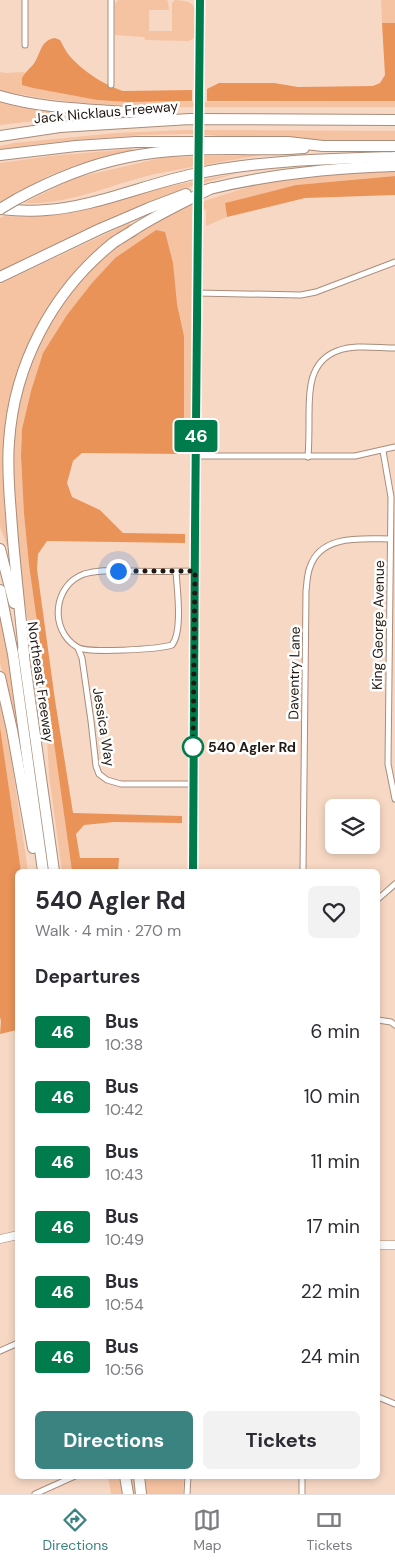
<!DOCTYPE html>
<html lang="en">
<head>
<meta charset="utf-8">
<style>
  body { margin:0; font-family:"DM Sans",sans-serif; background:#f2f2f3; color:#2b2b33; height:100vh; display:flex; flex-direction:column; font-size:19px; white-space:nowrap }
  * { box-sizing:border-box; margin:0 }
  p { font-size:16px; color:#7c7c81 }
  .icon { flex:none; width:28px; height:28px; fill:none; stroke:currentColor; stroke-width:2; stroke-linecap:round; stroke-linejoin:round }
  .map { position:relative; flex:1; overflow:hidden }
  .sheet { position:absolute; left:15px; top:869px; width:365px; height:610px; display:flex; flex-direction:column; background:#fff; border-radius:8px; box-shadow:0 2px 8px #0003 }
  .sheet>* { flex:none }
  .badge { padding:0 10px; border-radius:4px; font-size:18px; line-height:32px }
  .fabs { position:absolute; left:325px; top:799px; display:grid; gap:10px }
  .fabs a { display:grid; place-items:center; width:55px; height:55px; border-radius:8px; background:#fff; box-shadow:0 2px 8px #0003; font-size:25px }
  .you { position:absolute; width:25px; height:25px; margin:-12px; border:4px solid #fff; border-radius:50%; background:#1a73e8; box-shadow:0 0 0 8px #1a73e833 }
  .map>.badge { position:absolute; translate:-50% -50%; box-shadow:0 0 0 2px #fff }
  h2 { padding:0 20px; font-size:19px; line-height:45px }
  .round { display:grid; place-items:center; flex:none; width:52px; height:52px; border-radius:8px; background:#f2f2f3 }
  .headline { display:flex; align-items:center; justify-content:space-between; height:85px; padding:0 20px }
  h1 { font-size:24px; font-weight:700; line-height:38px }
  .button { display:flex; gap:10px; margin-top:auto; padding:10px 20px }
  .button a { flex:1; height:58px; border-radius:8px; background:#3b8381; color:#fff; font-size:20px; font-weight:700; line-height:58px; text-align:center }
  .button a+a { background:#f2f2f3; color:#2b2b33 }
  ul { padding:0; list-style:none }
  li { display:flex; align-items:center; gap:15px; height:65px; padding:0 20px }
  li div { flex:1 }
  li b { display:block; font-size:19px }
  li em { font-style:normal }
  li .badge { min-width:55px; font-weight:700; text-align:center }
  .dock { display:flex; justify-content:space-around; align-items:center; height:70px; border-top:1px solid #e1e1e2; background:#fff; font-size:14px; color:#7c7c81 }
  .dock a { display:grid; justify-items:center; gap:2px }
  .dock .current { color:#3b8381 }
  .map>svg:first-child { display:block }
  .green { fill:#f5c2a2 }
  .forest { fill:#e99359 }
  .lines { fill:none; stroke-linecap:round; stroke-linejoin:round }
  .street-casing { stroke:#a98c7a; stroke-width:7 }
  .secondary-casing { stroke:#a98c7a; stroke-width:9 }
  .highway-casing { stroke:#a98c7a; stroke-width:12 }
  .street { stroke:#fff; stroke-width:5 }
  .secondary { stroke:#fff; stroke-width:8 }
  .highway { stroke:#fff; stroke-width:10 }
  .secondary-bridge-casing { stroke:#a98c7a; stroke-width:9; stroke-linecap:butt }
  .highway-bridge-casing { stroke:#a98c7a; stroke-width:12; stroke-linecap:butt }
  .secondary-bridge { stroke:#fff; stroke-width:8 }
  .highway-bridge { stroke:#fff; stroke-width:10 }
  .line-casing { stroke:#fff; stroke-width:11 }
  .line { stroke:#007b4b; stroke-width:8 }
  .walk { stroke:#221811; stroke-width:5; stroke-dasharray:0 9 }
  .stop-dot { fill:#fff; stroke:#007b4b; stroke-width:2.5 }
  .labels { text-anchor:middle; dominant-baseline:central; stroke-width:5; stroke-linejoin:round; paint-order:stroke }
  .street-label { font-size:14px; fill:#221811; stroke:#fff }
  .stop-label { font-size:14px; font-weight:bold; fill:#221811; stroke:#fff; text-anchor:start }
</style>
</head>
<body>
<div class="map">
<svg width="395" height="1494" viewBox="0 0 395 1494">
  <rect width="100%" height="100%" fill="#f7d8c4"/>
  <!-- green -->
  <g class="green">
    <path d="M119 0H167L168 2 169 10H149V31H172V3L175 0C183 1 190 0 195 8V35L193 39 188 41 145 40 144 37 115 35V5L116 2Z"/>
    <polygon points="381,0 395,0 395,23 382,23"/>
    <path d="M0 72 5 73 25 72 22 78 23 85 33 88 97 100 128 102 395 101V107C338 107 281 107 224 107 149 107 73 107 0 90Z"/>
    <polygon points="0,101 63,113 62,118 0,125"/>
    <polygon points="185,130 395,131 395,141 309,141 188,134 144,135 65,141 0,149 0,146 14,143 116,133"/>
    <polygon points="131,149 134,151 74,166 50,175 0,202 0,163 50,156"/>
    <path d="M262 155C226 161 190 167 155 174 111 184 71 205 24 203L75 178 165 157Z"/>
    <polygon points="395,168 395,176 296,185 225,203 227,217 206,226 206,209 192,213 191,454 184,454 184,336 177,304 156,230 115,258 92,283 43,353 31,391 22,429 21,456 24,514 29,565 72,871 62,871 49,775 47,736 22,586 17,531 13,459 14,433 21,394 34,355 45,331 62,304 89,272 112,250 148,225 169,214 191,205 271,180"/>
    <polygon points="238,173 192,186 132,210 0,272 0,218 4,216 28,217 77,212 154,189"/>
    <polygon points="129,223 131,226 69,283 16,383 10,545 7,546 0,526 0,284"/>
    <polygon points="0,608 6,637 20,729 17,729 0,663"/>
    <polygon points="0,701 9,744 28,871 21,871 0,727"/>
    <polygon points="108,1476 184,1476 183,1494 111,1494"/>
  </g>
  <!-- forest -->
  <g class="forest">
    <polygon points="382,23 395,23 395,101 207,101 207,89 219,83 274,83 298,87 373,86 380,83 385,75"/>
    <path d="M55 38 60 40C63 45 65 50 68 54 81 70 104 85 123 91L192 90V101L128 102 97 100 33 88 22 85V78C25 72 31 68 35 62 41 52 41 40 55 38Z"/>
    <polygon points="395,176 395,195 305,198 227,217 225,203 296,185"/>
    <polygon points="156,230 165,232 173,263 177,304 184,336 184,454 82,453 73,461 67,483 72,497 100,510 123,533 185,534 185,543 47,541 38,554 37,569 55,700 73,813 182,816 182,823 114,822 84,825 76,834 80,858 119,858 118,871 72,871 29,565 24,514 21,456 22,429 31,391 43,353 67,315 92,283 115,258"/>
    <polygon points="0,727 21,871 18,871 17,1030 0,1034 1,1021 0,1017"/>
  </g>
  <g class="lines">
    <!-- street casing -->
    <g class="street-casing">
      <g id="street">
        <polyline points="25,45 25,0"/>
        <polyline points="111,85 111,0"/>
        <polyline points="197,293 301,295 316,292 395,262"/>
        <polyline points="383,451 391,497 388,764 395,799"/>
        <polyline points="196,456 355,456 395,447"/>
        <path d="M308 457C309 444 309 431 309 418 309 393 308 362 337 351 354 344 377 348 395 348"/>
        <path d="M176 571C177 589 183 631 172 645 159 649 88 654 77 647 49 630 53 585 84 574 100 569 117 571 133 571 154 572 174 571 195 571"/>
        <polyline points="78,648 82,658 91,721 96,766 99,774 107,780 121,784 193,784"/>
        <path d="M303 871 306 591C307 583 307 574 310 567 321 534 362 539 390 539"/>
        <polyline points="378,899 395,884"/>
        <polyline points="378,1020 391,1022 395,1025"/>
        <polyline points="0,1351 18,1343"/>
        <polyline points="378,1397 395,1404"/>
        <polyline points="35,1494 75,1476"/>
        <polyline points="187,1494 188,1476"/>
        <polyline points="302,1494 302,1476"/>
      </g>
    </g>
    <!-- secondary casing -->
    <g class="secondary-casing">
      <g id="secondary">
        <polyline points="199,79 200,0"/>
        <polyline points="193,871 198,223"/>
        <polyline points="0,1239 18,1235"/>
        <polyline points="378,1245 395,1245"/>
      </g>
    </g>
    <!-- highway casing -->
    <g class="highway-casing">
      <g id="highway">
        <path d="M0 96C54 112 112 108 167 116"/>
        <polyline points="0,136 60,127 190,119 395,120"/>
        <polyline points="0,155 76,146 136,142 288,142 323,146 395,146"/>
        <path d="M205 190C269 174 330 168 395 166"/>
        <path d="M17 199C52 180 88 165 128 157 180 146 235 150 288 149L304 148"/>
        <path d="M0 209C15 210 31 212 46 210 94 207 146 184 194 174 263 160 325 159 395 157"/>
        <polyline points="0,277 100,229 149,208 186,194"/>
        <polyline points="0,549 14,603"/>
        <polyline points="0,590 13,654 43,871"/>
        <polyline points="23,650 54,871"/>
        <path d="M24 654C20 607 14 561 11 514 9 490 7 466 9 442 14 365 52 292 113 243 120 238 128 234 135 229 160 213 186 201 212 188"/>
        <polyline points="0,677 12,730 33,848"/>
        <polyline points="125,1476 128,1494"/>
        <polyline points="139,1476 141,1494"/>
      </g>
    </g>
    <!-- street -->
    <use href="#street" class="street"/>
    <!-- secondary -->
    <use href="#secondary" class="secondary"/>
    <!-- highway -->
    <use href="#highway" class="highway"/>
    <!-- secondary-bridge casing -->
    <g class="secondary-bridge-casing">
      <polyline id="secondary-bridge" points="198,223 199,79"/>
    </g>
    <!-- highway-bridge casing -->
    <g class="highway-bridge-casing">
      <polyline id="highway-bridge" points="0,209 17,199"/>
    </g>
    <!-- secondary-bridge -->
    <use href="#secondary-bridge" class="secondary-bridge"/>
    <!-- highway-bridge -->
    <use href="#highway-bridge" class="highway-bridge"/>
  </g>
  <g class="lines">
    <!-- line casing -->
    <g class="line-casing">
      <polyline id="line" points="193,871 195,533 200,0"/>
    </g>
    <!-- line -->
    <use href="#line" class="line"/>
    <!-- walk -->
    <polyline class="walk" points="118,571 195,571 193,747"/>
  </g>
  <!-- markers -->
  <circle class="stop-dot" cx="193" cy="747" r="10"/>
  <g class="labels">
    <!-- street labels -->
    <g class="street-label">
      <text transform="translate(106 112) rotate(-5)">Jack Nicklaus Freeway</text>
      <text transform="translate(378 625) rotate(-89)">King George Avenue</text>
      <text transform="translate(294 673) rotate(-89)">Daventry Lane</text>
      <text transform="translate(41 682) rotate(82)">Northeast Freeway</text>
      <text transform="translate(104 727) rotate(81)">Jessica Way</text>
    </g>
    <!-- stop labels -->
    <g class="stop-label">
      <text x="208" y="747">540 Agler Rd</text>
    </g>
  </g>
</svg>
<div class="fabs">
<a><svg class="icon" aria-label="layers" viewBox="0 0 24 24"><path d="M12 4l9 5-9 5-9-5zM3 14l9 5 9-5"/></svg></a>
</div>
<div class="you" style="left:118px;top:571px"></div>
<b class="badge" style="left:196px;top:436px;background:#007b4b;color:#fff">46</b>
<section class="sheet">
<div class="headline"><div><h1>540 Agler Rd</h1><p>Walk · 4 min · 270 m</p></div><a class="round"><svg class="icon" aria-label="heart" viewBox="0 0 24 24"><path d="M12 20l-8-8c-3-5 5-10 8-4 3-6 11-1 8 4z"/></svg></a></div>
<h2>Departures</h2>
<ul>
<li><span class="badge" style="background:#007b4b;color:#fff">46</span><div><b>Bus</b><p>10:38</p></div><em>6 min</em></li>
<li><span class="badge" style="background:#007b4b;color:#fff">46</span><div><b>Bus</b><p>10:42</p></div><em>10 min</em></li>
<li><span class="badge" style="background:#007b4b;color:#fff">46</span><div><b>Bus</b><p>10:43</p></div><em>11 min</em></li>
<li><span class="badge" style="background:#007b4b;color:#fff">46</span><div><b>Bus</b><p>10:49</p></div><em>17 min</em></li>
<li><span class="badge" style="background:#007b4b;color:#fff">46</span><div><b>Bus</b><p>10:54</p></div><em>22 min</em></li>
<li><span class="badge" style="background:#007b4b;color:#fff">46</span><div><b>Bus</b><p>10:56</p></div><em>24 min</em></li>
</ul>
<div class="button"><a>Directions</a><a>Tickets</a></div>
</section>
</div>
<nav class="dock">
<a class="current"><svg class="icon" aria-label="directions" viewBox="0 0 24 24"><path d="M12 3l9 9-9 9-9-9zM9 14v-3h6M13 9l2 2-2 2"/></svg>Directions</a>
<a><svg class="icon" aria-label="map" viewBox="0 0 24 24"><path d="M3 6l6-2 6 2 6-2v14l-6 2-6-2-6 2zM9 4v14M15 6v14"/></svg>Map</a>
<a><svg class="icon" aria-label="tickets" viewBox="0 0 24 24"><path d="M3 7h18v10H3zM15 7v10"/></svg>Tickets</a>
</nav>
</body>
</html>
